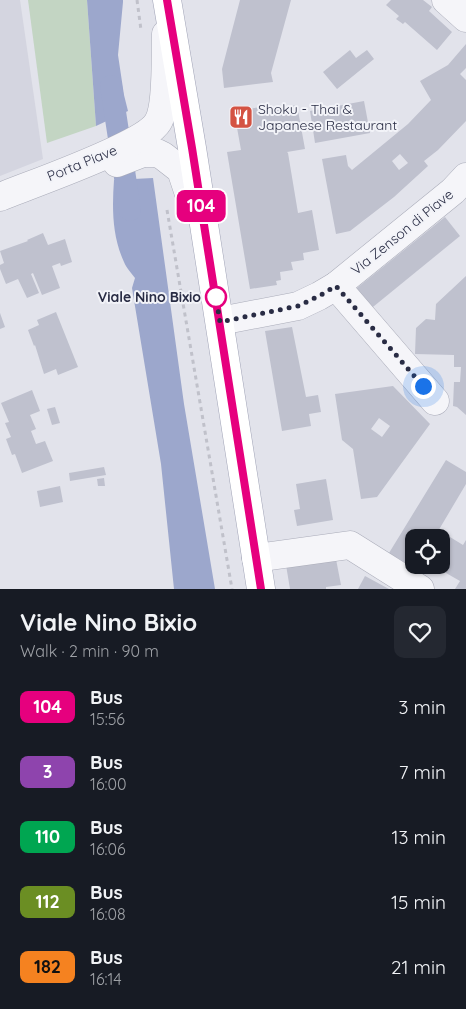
<!DOCTYPE html>
<html lang="en">
<head>
<meta charset="utf-8">
<style>
  body { margin:0; font-family:Quicksand,sans-serif; background:#242831; color:#f1f3f6; height:100vh; display:flex; flex-direction:column; font-size:19px; white-space:nowrap }
  * { box-sizing:border-box; margin:0 }
  p { font-size:16px; color:#9ea1a6 }
  .icon { flex:none; width:28px; height:28px; fill:none; stroke:currentColor; stroke-width:2; stroke-linecap:round; stroke-linejoin:round }
  .map { position:relative; height:589px; overflow:hidden }
  .drawer { display:flex; flex-direction:column; background:#171b24; flex:1 }
  .drawer>* { flex:none }
  .badge { padding:0 10px; border-radius:8px; font-size:18px; line-height:32px }
  .buttons { position:absolute; left:405px; top:529px; display:grid; gap:10px }
  .buttons a { display:grid; place-items:center; width:45px; height:45px; border-radius:10px; background:#171b24; box-shadow:0 1px 4px #0004; font-size:25px }
  .you { position:absolute; width:25px; height:25px; margin:-12px; border:4px solid #fff; border-radius:50%; background:#1a73e8; box-shadow:0 0 0 8px #1a73e833 }
  .map>.badge { position:absolute; translate:-50% -50%; box-shadow:0 0 0 2px #fff }
  .round { display:grid; place-items:center; flex:none; width:52px; height:52px; border-radius:10px; background:#242831 }
  .summary { display:flex; align-items:center; justify-content:space-between; height:85px; padding:0 20px }
  h1 { font-size:24px; font-weight:700; line-height:38px }
  ul { padding:0; list-style:none }
  li { display:flex; align-items:center; gap:15px; height:65px; padding:0 20px }
  li div { flex:1 }
  li b { display:block; font-size:19px }
  li em { font-style:normal }
  li .badge { min-width:55px; font-weight:700; text-align:center }
  .map>svg:first-child { display:block }
  .built { fill:#d4d5e0 }
  .green { fill:#c3d5c3 }
  .water { fill:#9ca7cc }
  .lines { fill:none; stroke-linecap:round; stroke-linejoin:round }
  .canal { stroke:#9ca7cc; stroke-width:22 }
  .building { fill:#bfc1ce; fill-rule:evenodd }
  .minor-casing { stroke:#aaacb9; stroke-width:29 }
  .major-casing { stroke:#a1a4b7; stroke-width:29 }
  .path { stroke:#c0c1ca; stroke-width:3; stroke-dasharray:4 4; stroke-linecap:butt }
  .minor { stroke:#f5f5f9; stroke-width:28 }
  .major { stroke:#fff; stroke-width:28 }
  .line-casing { stroke:#fff; stroke-width:11 }
  .line { stroke:#e6007e; stroke-width:8 }
  .walk { stroke:#292c44; stroke-width:5; stroke-dasharray:0 9 }
  .stop-dot { fill:#fff; stroke:#e6007e; stroke-width:2.5 }
  .labels { text-anchor:middle; dominant-baseline:central; stroke-width:4; stroke-linejoin:round; paint-order:stroke }
  .poi-label { font-size:14px; fill:#292c44; stroke:#f2f3f8; text-anchor:start }
  .street-label { font-size:14px; fill:#292c44; stroke:#f2f3f8 }
  .stop-label { font-size:14px; font-weight:bold; fill:#292c44; stroke:#f2f3f8; text-anchor:end }
</style>
</head>
<body>
<div class="map">
<svg width="466" height="589" viewBox="0 0 466 589">
  <rect width="100%" height="100%" fill="#e2e3eb"/>
  <!-- built -->
  <polygon class="built" points="0,0 20,0 43,159 0,176"/>
  <!-- green -->
  <polygon class="green" points="28,0 87,0 96,126 47,143"/>
  <!-- water -->
  <g class="water">
    <polygon points="87,0 123,0 123,2 118,55 124,95 128,111 96,126"/>
    <path d="M153 178 184 404 215 589H174L161 464 132 288 135 278C131 273 126 267 124 262 112 236 112 208 114 180Z"/>
  </g>
  <g class="lines">
    <!-- canal -->
    <polyline class="canal" points="111,86 130,210"/>
  </g>
  <!-- building -->
  <g class="building">
    <polygon points="240,0 291,0 271,73 273,82 224,88 222,69"/>
    <polygon points="391,0 423,0 432,7 429,11 452,32 437,50 405,22 403,24 396,19 399,16 386,5"/>
    <path d="M466 44V68L460 74 466 80V121L438 150 424 161 428 166 394 197 350 231 336 234 322 159 346 155 348 166 352 170 408 124 431 100 420 81 448 65ZM400 154 408 163 399 170 392 161Z"/>
    <polygon points="350,50 356,58 367,50 374,59 337,89 323,72"/>
    <polygon points="364,101 370,133 315,143 310,111"/>
    <polygon points="297,105 305,149 287,152 288,153 298,213 312,210 319,250 303,253 304,260 291,262 293,270 280,272 281,280 276,281 277,285 250,289 227,152 241,150 234,111 267,106 267,110"/>
    <polygon points="445,217 460,236 368,311 352,292"/>
    <polygon points="43,233 48,245 65,239 72,262 61,266 60,263 52,266 60,288 42,295 33,273 31,274 39,293 27,298 18,279 6,284 0,269 0,265 4,263 0,251 28,241 27,240"/>
    <polygon points="466,276 466,415 457,407 453,406 454,382 460,382 461,367 454,367 454,355 415,354 416,328 426,319 435,320 436,304"/>
    <polygon points="56,312 78,367 58,375 56,369 44,374 35,345 34,346 28,330 39,325 37,320"/>
    <polygon points="0,313 5,327 0,329"/>
    <polygon points="292,327 306,397 318,395 321,412 309,414 311,426 282,431 265,331"/>
    <path d="M393 386 430 424 377 497 361 499 353 449 342 440 335 394ZM379 418 390 426 382 437 371 429Z"/>
    <polygon points="32,390 40,411 30,415 36,429 31,431 36,444 45,441 53,461 22,473 15,454 12,455 6,439 11,437 5,423 9,422 1,403"/>
    <polygon points="55,407 60,423 52,425 47,409"/>
    <polygon points="446,460 466,472 466,484 434,538 414,538 414,565 417,565 415,568 389,553"/>
    <polygon points="104,467 106,475 70,481 69,473"/>
    <polygon points="104,478 105,486 98,486 97,479"/>
    <polygon points="326,479 333,520 297,526 294,510 300,509 296,484"/>
    <polygon points="60,486 63,502 40,507 37,491"/>
    <polygon points="450,537 463,545 466,540 466,589 455,589 460,581 432,565 441,565 441,545 444,547"/>
    <polygon points="335,554 341,585 326,587 326,589 290,589 285,559"/>
    <polygon points="365,576 389,589 358,589"/>
  </g>
  <g class="lines">
    <!-- minor casing -->
    <g class="minor-casing">
      <g id="minor">
        <polyline points="446,0 466,18"/>
        <polyline points="117,163 143,153 157,153 163,156 181,170 193,206"/>
        <path d="M0 197C31 184 144 146 158 122 168 105 165 55 166 34"/>
        <polyline points="336,286 435,401"/>
        <polyline points="220,321 298,306 319,296 336,286 453,191 466,177"/>
        <polyline points="256,558 350,545 420,589"/>
      </g>
    </g>
    <!-- major casing -->
    <g class="major-casing">
      <polyline id="major" points="167,0 192,148 261,589"/>
    </g>
    <!-- path -->
    <g class="path">
      <polyline points="137,0 141,30"/>
      <polyline points="167,210 232,589"/>
    </g>
    <!-- minor -->
    <use href="#minor" class="minor"/>
    <!-- major -->
    <use href="#major" class="major"/>
  </g>
  <g class="lines">
    <!-- line casing -->
    <g class="line-casing">
      <polyline id="line" points="167,0 192,148 261,589"/>
    </g>
    <!-- line -->
    <use href="#line" class="line"/>
    <!-- walk -->
    <polyline class="walk" points="216,297 215,291 220,322 298,306 319,296 336,286 423,386"/>
  </g>
  <!-- icons -->
  <defs>
    <g id="restaurant-square" transform="scale(1.25)"><rect x="-9" y="-9" width="18" height="18" rx="4" fill="#d45343" stroke="#f2f3f8"/><path d="M-5-6h1v4h1v-4h1v4h1v-4h1v5L-1.5 .5V6h-2V.5L-5-1ZM5-6V6H3V1.5H1.5Q1.5-4 5-6Z" fill="#fff"/></g>
  </defs>
  <g fill-rule="evenodd">
    <use href="#restaurant-square" x="241" y="117"/>
  </g>
  <!-- markers -->
  <circle class="stop-dot" cx="216" cy="297" r="10"/>
  <g class="labels">
    <!-- poi labels -->
    <g class="poi-label">
      <text x="258" y="109">Shoku - Thai &amp;<tspan x="258" dy="16">Japanese Restaurant</tspan></text>
    </g>
    <!-- street labels -->
    <g class="street-label">
      <text transform="translate(82 163) rotate(-22)">Porta Piave</text>
      <text transform="translate(402 232) rotate(-39)">Via Zenson di Piave</text>
    </g>
    <!-- stop labels -->
    <g class="stop-label">
      <text x="201" y="297">Viale Nino Bixio</text>
    </g>
  </g>
</svg>
<div class="buttons">
<a><svg class="icon" aria-label="locate" viewBox="0 0 24 24"><circle cx="12" cy="12" r="6"/><path d="M12 2v4M12 18v4M2 12h4M18 12h4"/></svg></a>
</div>
<div class="you" style="left:423px;top:386px"></div>
<b class="badge" style="left:201px;top:206px;background:#e6007e;color:#fff">104</b>
</div>
<section class="drawer">
<div class="summary"><div><h1>Viale Nino Bixio</h1><p>Walk · 2 min · 90 m</p></div><a class="round"><svg class="icon" aria-label="heart" viewBox="0 0 24 24"><path d="M12 20l-8-8c-3-5 5-10 8-4 3-6 11-1 8 4z"/></svg></a></div>
<ul>
<li><span class="badge" style="background:#e6007e;color:#fff">104</span><div><b>Bus</b><p>15:56</p></div><em>3 min</em></li>
<li><span class="badge" style="background:#8e44ad;color:#fff">3</span><div><b>Bus</b><p>16:00</p></div><em>7 min</em></li>
<li><span class="badge" style="background:#00a651;color:#fff">110</span><div><b>Bus</b><p>16:06</p></div><em>13 min</em></li>
<li><span class="badge" style="background:#6b8e23;color:#fff">112</span><div><b>Bus</b><p>16:08</p></div><em>15 min</em></li>
<li><span class="badge" style="background:#f58220;color:#111">182</span><div><b>Bus</b><p>16:14</p></div><em>21 min</em></li>
</ul>
</section>
</body>
</html>
